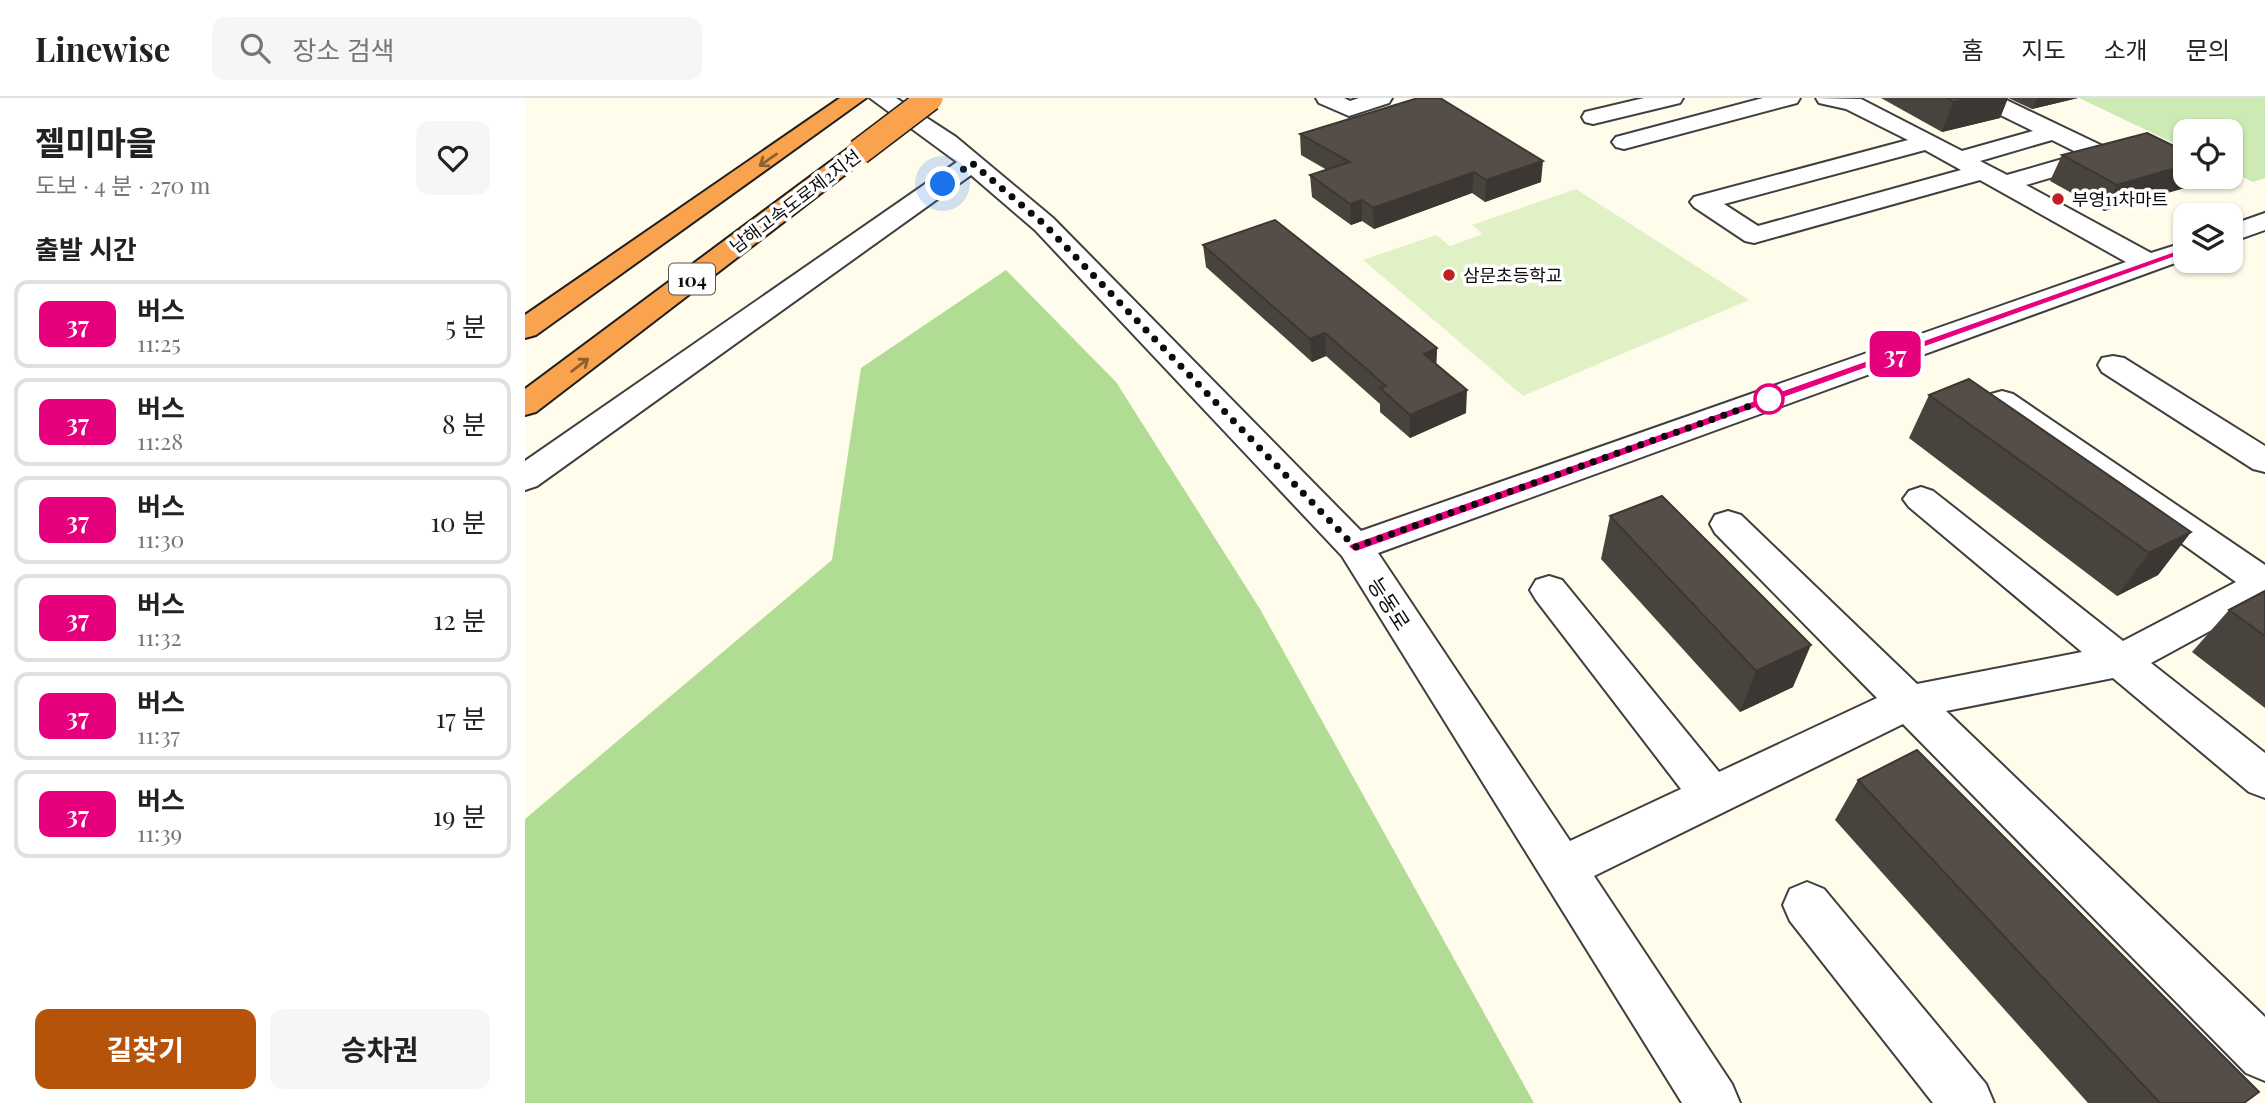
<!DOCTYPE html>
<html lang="ko">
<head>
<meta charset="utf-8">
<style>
  body { margin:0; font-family:"Playfair Display","Noto Sans KR",serif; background:#f6f6f6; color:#222; height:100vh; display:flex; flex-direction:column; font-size:26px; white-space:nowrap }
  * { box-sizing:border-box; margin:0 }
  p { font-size:23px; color:#767676 }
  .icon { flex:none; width:38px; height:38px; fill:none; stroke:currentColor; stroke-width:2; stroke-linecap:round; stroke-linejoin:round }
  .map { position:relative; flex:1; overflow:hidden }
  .panel { display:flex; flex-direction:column; background:#fff; width:525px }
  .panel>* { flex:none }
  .badge { padding:0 14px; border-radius:10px; font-size:24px; line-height:46px }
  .controls { position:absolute; left:1648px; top:21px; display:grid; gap:14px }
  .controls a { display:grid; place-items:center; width:70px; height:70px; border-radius:14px; background:#fff; box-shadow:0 2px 5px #0004; font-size:35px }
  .you { position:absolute; width:35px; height:35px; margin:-18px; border:5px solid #fff; border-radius:50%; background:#1a73e8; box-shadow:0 0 0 10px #1a73e833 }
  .map>.badge { position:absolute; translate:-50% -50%; box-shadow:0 0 0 4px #fff }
  h2 { padding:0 35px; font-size:26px; line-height:63px }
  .round { display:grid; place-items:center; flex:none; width:74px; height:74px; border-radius:14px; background:#f6f6f6 }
  .head { display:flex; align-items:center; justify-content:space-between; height:119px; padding:0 35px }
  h1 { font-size:33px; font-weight:700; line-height:52px }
  .button { display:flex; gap:14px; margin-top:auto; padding:14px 35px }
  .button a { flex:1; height:80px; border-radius:14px; background:#b45309; color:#fff; font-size:28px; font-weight:700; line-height:80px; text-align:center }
  .button a+a { background:#f6f6f6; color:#222 }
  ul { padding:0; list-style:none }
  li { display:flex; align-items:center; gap:21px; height:88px; margin:0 14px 10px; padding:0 21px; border:4px solid #e0e0e0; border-radius:14px }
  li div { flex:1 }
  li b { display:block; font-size:26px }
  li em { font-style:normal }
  li .badge { min-width:77px; font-weight:700; text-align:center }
  header { display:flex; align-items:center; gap:42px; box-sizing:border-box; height:98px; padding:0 35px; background:#fff; border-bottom:2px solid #e0e0e0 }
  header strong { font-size:33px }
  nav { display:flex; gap:38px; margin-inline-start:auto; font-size:24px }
  .search { width:490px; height:63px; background:#f6f6f6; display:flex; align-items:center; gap:18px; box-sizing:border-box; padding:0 24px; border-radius:14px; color:#767676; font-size:26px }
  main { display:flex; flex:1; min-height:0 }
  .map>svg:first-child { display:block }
  .green { fill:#ceeab4 }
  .forest { fill:#b1dc93 }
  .pitch { fill:#e1f1c6 }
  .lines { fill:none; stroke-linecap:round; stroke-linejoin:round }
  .minor-casing { stroke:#3f3f3f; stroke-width:4 }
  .highway-casing { stroke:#1d1d1d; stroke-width:4 }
  .minor { fill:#fff; fill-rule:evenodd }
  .highway { fill:#faa34f; fill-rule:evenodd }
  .highway-bridge-casing { stroke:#1d1d1d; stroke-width:28; stroke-linecap:butt }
  .highway-bridge { stroke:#faa34f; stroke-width:25 }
  .wall { fill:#49433e }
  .shaded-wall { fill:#3c3732 }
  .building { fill:#554e48; stroke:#3c3732; stroke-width:2 }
  .oneway { stroke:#8f5f31 }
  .line { fill:#e6007e; stroke:#fff; stroke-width:2 }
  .walk { stroke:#0c0c0c; stroke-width:7; stroke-dasharray:0 12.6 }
  .poi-dot { fill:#c11f22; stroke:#fff; stroke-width:2.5 }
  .stop-dot { fill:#fff; stroke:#e6007e; stroke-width:3.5 }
  .labels { text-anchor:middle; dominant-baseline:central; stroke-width:7; stroke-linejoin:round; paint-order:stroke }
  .far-poi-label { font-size:18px; fill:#0c0c0c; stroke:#fff; text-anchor:start }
  .far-street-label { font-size:18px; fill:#0c0c0c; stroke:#fff }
  .shield { fill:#fff; stroke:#555; stroke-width:2 }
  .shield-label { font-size:19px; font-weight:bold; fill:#0c0c0c }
  .street-label { font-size:21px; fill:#0c0c0c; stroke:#fff }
</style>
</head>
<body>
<header>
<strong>Linewise</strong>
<div class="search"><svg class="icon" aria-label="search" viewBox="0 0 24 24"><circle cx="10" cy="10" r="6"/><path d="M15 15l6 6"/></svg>장소 검색</div>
<nav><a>홈</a><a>지도</a><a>소개</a><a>문의</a></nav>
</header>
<main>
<section class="panel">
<div class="head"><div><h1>젤미마을</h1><p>도보 · 4 분 · 270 m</p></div><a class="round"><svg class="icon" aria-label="heart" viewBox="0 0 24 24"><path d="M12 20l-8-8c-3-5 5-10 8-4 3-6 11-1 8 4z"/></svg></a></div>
<h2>출발 시간</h2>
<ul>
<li><span class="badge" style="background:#e6007e;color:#fff">37</span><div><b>버스</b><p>11:25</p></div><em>5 분</em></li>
<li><span class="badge" style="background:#e6007e;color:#fff">37</span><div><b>버스</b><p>11:28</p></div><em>8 분</em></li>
<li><span class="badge" style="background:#e6007e;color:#fff">37</span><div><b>버스</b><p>11:30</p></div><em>10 분</em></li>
<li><span class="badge" style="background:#e6007e;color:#fff">37</span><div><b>버스</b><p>11:32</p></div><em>12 분</em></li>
<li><span class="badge" style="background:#e6007e;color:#fff">37</span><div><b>버스</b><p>11:37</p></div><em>17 분</em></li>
<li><span class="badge" style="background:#e6007e;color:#fff">37</span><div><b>버스</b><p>11:39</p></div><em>19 분</em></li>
</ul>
<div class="button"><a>길찾기</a><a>승차권</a></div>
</section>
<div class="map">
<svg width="1740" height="1005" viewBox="0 0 1740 1005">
  <rect width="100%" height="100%" fill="#fffceb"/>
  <!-- green -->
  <polygon class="green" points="1554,0 1740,0 1740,80 1728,84 1706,73 1706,33 1661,33 1661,51"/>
  <!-- forest -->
  <polygon class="forest" points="481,172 591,284 735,511 1009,1005 0,1005 0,721 307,462 336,270"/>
  <!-- pitch -->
  <polygon class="pitch" points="1051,91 1224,202 998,298 838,162 911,137 925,148 958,136 947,127"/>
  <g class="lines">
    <!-- minor casing -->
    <g class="minor-casing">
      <g id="minor">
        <path d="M345 0H371L431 39 528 120 836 433 1601 164 1455 82 1229 145 1220 143 1169 109 1165 104 1169 99 1383 42 1321 11 1294 5 1291 0 1336 1 1437 53 1508 33 1451 5 1448 0H1477L1586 52 1589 57 1586 62 1501 87 1626 155 1661 144V161L853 455 1045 743 1156 691 1011 502 1005 492 1011 482 1024 478 1037 482 1194 674 1352 600 1190 435 1185 426 1190 417 1203 413 1216 417 1392 586 1557 554 1384 409 1378 401 1384 393 1396 389 1408 393 1598 543 1711 484 1466 310 1461 303 1466 296 1477 293 1488 296 1740 467V503L1626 565 1740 655V700L1724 694 1588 580 1421 613 1740 919V983L1721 975 1378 626 1069 778 1207 986 1215 1005H1157L817 458 510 132 446 77 12 388 0 392V363L432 64ZM1527 42 1555 56 1482 77 1455 63ZM1400 52 1436 72 1233 128 1199 106Z"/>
        <polygon points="791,0 819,0 825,3 834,0 867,0 864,5 824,18 794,5"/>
        <polygon points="1119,0 1158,0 1155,5 1068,26 1060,24 1057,19 1060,14"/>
        <polygon points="1238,0 1275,0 1272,5 1099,51 1091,49 1087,44 1091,39"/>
        <polygon points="1740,115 1740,132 1706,144 1706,127"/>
        <polygon points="1588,258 1599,260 1740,348 1740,374 1728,371 1577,274 1573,267 1577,260"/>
        <polygon points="1282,784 1299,791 1461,986 1469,1005 1408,1005 1265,823 1258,807 1265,791"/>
      </g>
    </g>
    <!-- highway casing -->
    <g class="highway-casing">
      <g id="highway">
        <polygon points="315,0 341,0 11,237 0,240 0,217"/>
        <polygon points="334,47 343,49 346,54 343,59 11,314 0,317 0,291 325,49"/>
      </g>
    </g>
    <!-- minor -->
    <use href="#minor" class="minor"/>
    <!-- highway -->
    <use href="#highway" class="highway"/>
    <!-- highway-bridge casing -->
    <g class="highway-bridge-casing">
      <polyline id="highway-bridge" points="334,54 405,0"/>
    </g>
    <!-- highway-bridge -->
    <use href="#highway-bridge" class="highway-bridge"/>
  </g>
  <!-- wall -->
  <g class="wall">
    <polygon points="1356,0 1483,0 1475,20 1417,34"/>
    <polygon points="1483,0 1553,0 1507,11"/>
    <polygon points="775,36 1016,84 960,104 947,95 849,131 837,123 826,127 787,99 785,77 802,72 776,57"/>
    <polygon points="1537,57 1661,79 1669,79 1663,89 1579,113 1525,83"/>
    <polygon points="678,147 912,250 911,266 941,315 885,340 855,314 855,306 801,258 787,264 681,169"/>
    <polygon points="1404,297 1666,434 1633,477 1592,498 1384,340"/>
    <polygon points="1085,418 1268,589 1215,614 1076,461"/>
    <polygon points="1740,493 1740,610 1667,554 1704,512"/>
    <polygon points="1333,682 1719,1005 1563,1005 1310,722"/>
  </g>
  <!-- shaded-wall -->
  <g class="shaded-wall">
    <polygon points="1446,0 1483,0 1475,20 1417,34 1428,4"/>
    <polygon points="1512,0 1553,0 1507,11"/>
    <polygon points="1018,63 1016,84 960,104 961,82"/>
    <polygon points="1661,67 1661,79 1669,79 1663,89 1579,113 1592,87"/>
    <polygon points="949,74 947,95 849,131 848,110"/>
    <polygon points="837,102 837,123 826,127 825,106"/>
    <polygon points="800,235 801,258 787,264 785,241"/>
    <polygon points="912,250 911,273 899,256"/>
    <polygon points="942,292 941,315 885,340 885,317"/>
    <polygon points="1666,434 1633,477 1592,498 1624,455"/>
    <polygon points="1286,547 1268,589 1215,614 1231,573"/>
  </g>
  <!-- building -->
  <g class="building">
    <polygon points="893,0 915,0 1018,63 961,82 949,74 848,110 837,102 825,106 785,77 825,64 775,36"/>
    <polygon points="1421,0 1446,0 1428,4"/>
    <polygon points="1622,35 1661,54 1661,67 1592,87 1537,57"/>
    <polygon points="750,122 912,250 899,256 942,292 885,317 855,290 861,288 800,235 785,241 678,147"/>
    <polygon points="1444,281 1666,434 1624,455 1404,297"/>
    <polygon points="1137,398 1286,547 1231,573 1085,418"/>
    <polygon points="1740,493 1740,538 1704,512"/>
    <polygon points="1392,652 1734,994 1719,1005 1635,1005 1333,682"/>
  </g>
  <!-- one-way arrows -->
  <defs><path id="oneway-shaft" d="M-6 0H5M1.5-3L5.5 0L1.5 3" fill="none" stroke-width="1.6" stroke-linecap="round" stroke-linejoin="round" transform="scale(1.75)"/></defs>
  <g class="oneway">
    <use href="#oneway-shaft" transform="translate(243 62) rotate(145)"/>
    <use href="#oneway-shaft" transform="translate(55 267) rotate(-37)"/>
  </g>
  <!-- line -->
  <polygon class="line" points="1661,149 1666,152 1664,154 834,453 830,454 823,449 825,446"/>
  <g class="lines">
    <!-- walk -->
    <polyline class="walk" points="418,86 447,65 519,126 830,449 1244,301"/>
  </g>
  <!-- markers -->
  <g class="poi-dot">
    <circle cx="1533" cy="101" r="7"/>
    <circle cx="924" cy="177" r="7"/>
  </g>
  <circle class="stop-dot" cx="1244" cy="301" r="14"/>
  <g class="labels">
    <!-- far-poi labels -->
    <g class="far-poi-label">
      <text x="1547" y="101">부영11차마트</text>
      <text x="938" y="177">삼문초등학교</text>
    </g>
    <!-- far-street labels -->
    <g class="far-street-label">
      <text transform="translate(270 103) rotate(-37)">남해고속도로제2지선</text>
    </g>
    <!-- shield labels -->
    <rect class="shield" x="144" y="165.5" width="46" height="31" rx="5"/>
    <g class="shield-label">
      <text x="167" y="181">104</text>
    </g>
    <!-- street labels -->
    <g class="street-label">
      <text transform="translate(865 505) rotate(57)">능동로</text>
    </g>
  </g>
</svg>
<div class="controls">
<a><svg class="icon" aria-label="locate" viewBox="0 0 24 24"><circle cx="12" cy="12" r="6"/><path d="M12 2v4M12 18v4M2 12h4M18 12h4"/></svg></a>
<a><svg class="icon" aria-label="layers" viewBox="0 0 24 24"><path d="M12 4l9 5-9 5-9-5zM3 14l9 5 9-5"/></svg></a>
</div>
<div class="you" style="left:418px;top:86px"></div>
<b class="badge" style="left:1370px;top:256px;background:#e6007e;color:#fff">37</b>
</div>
</main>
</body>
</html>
